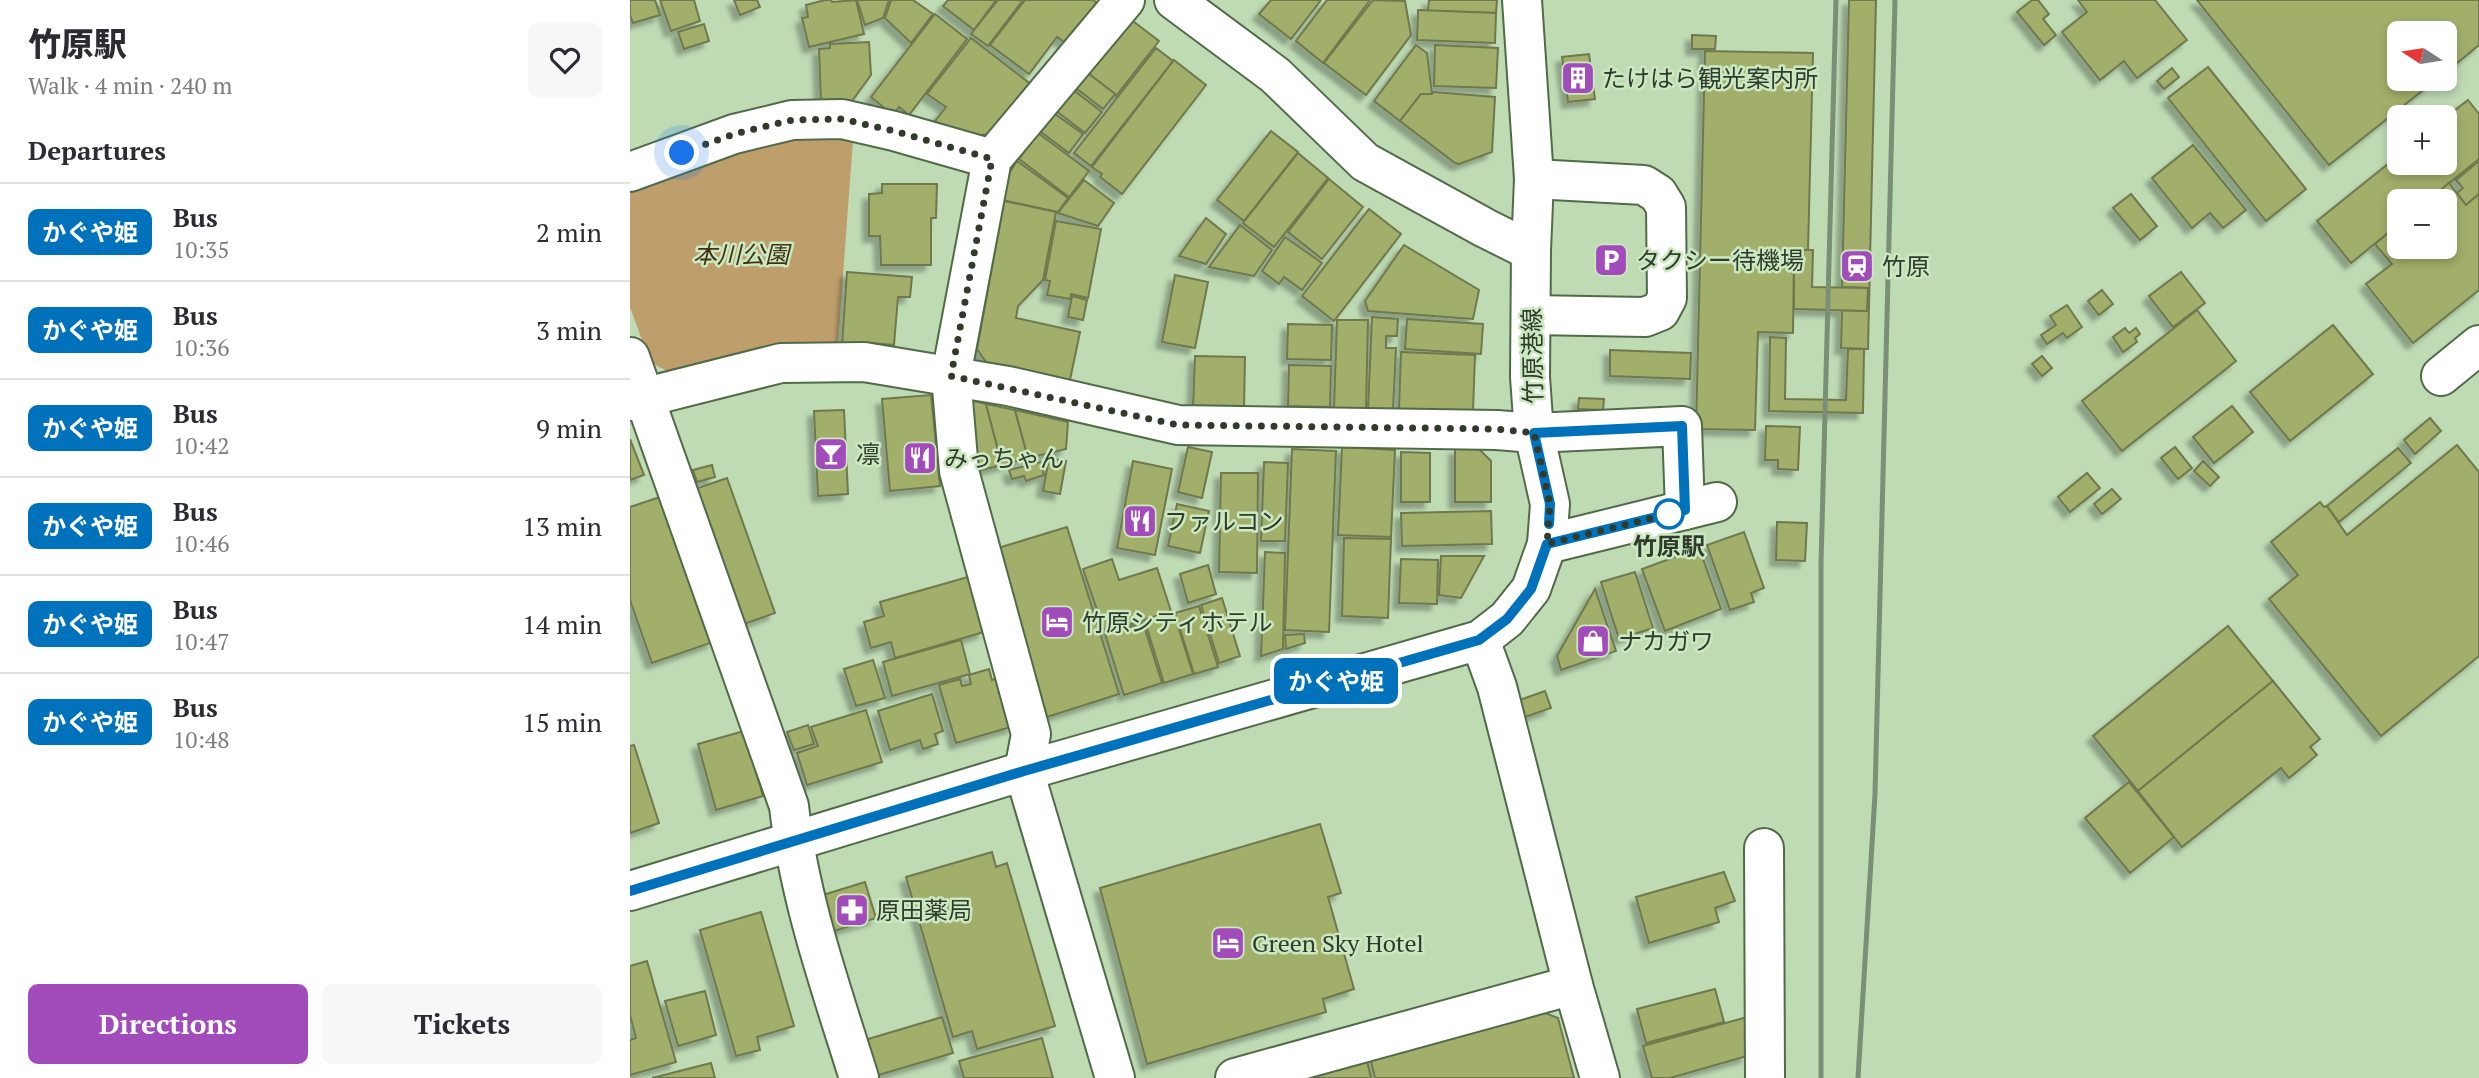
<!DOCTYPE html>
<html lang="en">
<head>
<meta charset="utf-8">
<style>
  body { margin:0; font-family:"PT Serif","Noto Sans JP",serif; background:#f7f7f7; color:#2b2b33; height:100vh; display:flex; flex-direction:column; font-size:26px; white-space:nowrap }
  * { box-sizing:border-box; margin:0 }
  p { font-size:23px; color:#7c7c81 }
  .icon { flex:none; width:38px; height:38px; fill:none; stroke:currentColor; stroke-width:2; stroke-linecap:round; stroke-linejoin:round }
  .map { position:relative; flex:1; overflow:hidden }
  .drawer { display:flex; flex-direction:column; background:#fff; width:630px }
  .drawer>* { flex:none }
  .badge { padding:0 14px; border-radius:10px; font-size:24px; line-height:46px }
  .needle { width:46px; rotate:282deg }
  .fabs { position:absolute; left:1757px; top:21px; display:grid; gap:14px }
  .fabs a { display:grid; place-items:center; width:70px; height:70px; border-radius:10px; background:#fff; box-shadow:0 4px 10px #0003; font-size:35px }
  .you { position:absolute; width:35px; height:35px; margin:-18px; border:5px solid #fff; border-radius:50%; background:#1a73e8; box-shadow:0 0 0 10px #1a73e833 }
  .map>.badge { position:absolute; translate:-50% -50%; box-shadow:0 0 0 4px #fff }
  h2 { padding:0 28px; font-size:26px; line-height:63px }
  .round { display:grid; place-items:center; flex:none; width:74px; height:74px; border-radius:10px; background:#f7f7f7 }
  .head { display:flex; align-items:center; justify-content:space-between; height:119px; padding:0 28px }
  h1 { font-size:33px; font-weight:800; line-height:52px }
  .button { display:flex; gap:14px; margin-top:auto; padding:14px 28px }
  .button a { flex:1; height:80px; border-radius:10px; background:#a14cba; color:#fff; font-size:28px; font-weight:800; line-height:80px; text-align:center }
  .button a+a { background:#f7f7f7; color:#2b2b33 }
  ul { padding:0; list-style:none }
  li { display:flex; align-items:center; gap:21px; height:98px; padding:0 28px; border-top:2px solid #e1e1e2 }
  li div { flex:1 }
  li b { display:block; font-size:26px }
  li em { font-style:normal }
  li .badge { min-width:77px; font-weight:700; text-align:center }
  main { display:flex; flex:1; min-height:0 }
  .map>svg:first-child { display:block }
  .green { fill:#be9e6b }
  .building { fill:#a1af6a; stroke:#6f784e; stroke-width:2; filter:url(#shadow) }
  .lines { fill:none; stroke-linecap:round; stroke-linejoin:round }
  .minor-casing { stroke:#516b49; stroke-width:42 }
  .major-casing { stroke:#516b49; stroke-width:42 }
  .minor { stroke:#fff; stroke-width:38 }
  .major { stroke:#fff; stroke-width:38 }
  .rail { stroke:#7b8f74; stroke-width:5 }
  .line-casing { stroke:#fff; stroke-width:16 }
  .line { stroke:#0072bc; stroke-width:10 }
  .walk { stroke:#303b2c; stroke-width:7; stroke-dasharray:0 12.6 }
  .stop-dot { fill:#fff; stroke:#0072bc; stroke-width:3.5 }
  .labels { text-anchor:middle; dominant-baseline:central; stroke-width:5; stroke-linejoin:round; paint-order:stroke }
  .poi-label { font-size:24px; fill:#303b2c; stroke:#cbe8c1; text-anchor:start }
  .park-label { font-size:24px; font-style:italic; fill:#423114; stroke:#cbe8c1 }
  .street-label { font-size:24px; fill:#303b2c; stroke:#cbe8c1 }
  .stop-label { font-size:24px; font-weight:bold; fill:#303b2c; stroke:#cbe8c1 }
</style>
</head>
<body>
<main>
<section class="drawer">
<div class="head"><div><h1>竹原駅</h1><p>Walk · 4 min · 240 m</p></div><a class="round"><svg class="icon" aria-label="heart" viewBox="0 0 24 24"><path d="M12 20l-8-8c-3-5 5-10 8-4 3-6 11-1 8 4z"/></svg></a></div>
<h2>Departures</h2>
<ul>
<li><span class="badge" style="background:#0072bc;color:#fff">かぐや姫</span><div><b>Bus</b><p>10:35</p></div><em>2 min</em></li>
<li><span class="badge" style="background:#0072bc;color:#fff">かぐや姫</span><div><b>Bus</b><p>10:36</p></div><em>3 min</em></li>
<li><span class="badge" style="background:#0072bc;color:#fff">かぐや姫</span><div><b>Bus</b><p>10:42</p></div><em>9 min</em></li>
<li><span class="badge" style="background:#0072bc;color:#fff">かぐや姫</span><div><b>Bus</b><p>10:46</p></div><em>13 min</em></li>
<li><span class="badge" style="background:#0072bc;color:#fff">かぐや姫</span><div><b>Bus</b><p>10:47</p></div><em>14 min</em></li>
<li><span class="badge" style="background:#0072bc;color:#fff">かぐや姫</span><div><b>Bus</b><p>10:48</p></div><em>15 min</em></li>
</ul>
<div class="button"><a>Directions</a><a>Tickets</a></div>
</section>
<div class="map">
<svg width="1849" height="1078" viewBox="0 0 1849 1078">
  <defs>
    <filter id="shadow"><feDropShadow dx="-6" dy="6" stdDeviation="2" flood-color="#0004"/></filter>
  </defs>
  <rect width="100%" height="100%" fill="#bedbb4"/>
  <!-- green -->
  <polygon class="green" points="194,135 223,140 208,343 152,348 37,371 20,362 0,307 0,188 116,145"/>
  <!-- building -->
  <g class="building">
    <polygon points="0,0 25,0 30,15 3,23 0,15"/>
    <polygon points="30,0 64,0 70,21 41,31"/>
    <polygon points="104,0 127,0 130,7 110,15"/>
    <polygon points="195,0 201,0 202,2 226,0 234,34 179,47 172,18 178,17 176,5"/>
    <polygon points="227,0 259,0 253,18 235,25"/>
    <polygon points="261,0 283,0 303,14 281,43 255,18"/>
    <polygon points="318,0 366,0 344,30 313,6"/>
    <polygon points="368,0 393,0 358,46 341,34"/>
    <polygon points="395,0 463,0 470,5 438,45 427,37 399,74 360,45"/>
    <polygon points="641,0 691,0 661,39 629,14"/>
    <polygon points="697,0 740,0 693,63 666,41"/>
    <polygon points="743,0 775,1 781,35 736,95 694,63"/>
    <polygon points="799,0 867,0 866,13 798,11"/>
    <polygon points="1219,0 1246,0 1238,349 1211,348 1212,310 1237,311 1238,288 1212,287"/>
    <polygon points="1402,0 1408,0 1419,14 1413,19 1426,35 1414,45 1387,12"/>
    <polygon points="1448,0 1525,0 1557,40 1507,78 1494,61 1470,80 1432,32 1457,12"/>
    <polygon points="1567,0 1849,0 1849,45 1815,73 1815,33 1769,33 1769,79 1807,79 1699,165"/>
    <polygon points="788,10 866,13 865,43 787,40"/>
    <polygon points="305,14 337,39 279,115 269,107 263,115 241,97"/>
    <polygon points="495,15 529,41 486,96 453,69"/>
    <polygon points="74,24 79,41 54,49 48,32"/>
    <polygon points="1062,35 1086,36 1085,49 1062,49"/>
    <polygon points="341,38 402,85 362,139 354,134 352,137 302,125 316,107 297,94"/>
    <polygon points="239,42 241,75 222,101 191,102 189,49 200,48 200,44"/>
    <polygon points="786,45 797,53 802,94 791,94 770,121 744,101"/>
    <polygon points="805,45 868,48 866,88 804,86"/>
    <polygon points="526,48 543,61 461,166 444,153"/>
    <polygon points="1075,51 1183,53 1178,250 1164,250 1163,333 1128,332 1125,430 1066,429"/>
    <polygon points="959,54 965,99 938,102 932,57"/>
    <polygon points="544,60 576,85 492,194 470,177 472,174 462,167"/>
    <polygon points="1578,67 1676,189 1636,221 1538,98"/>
    <polygon points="1542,68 1549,77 1534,89 1527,81"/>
    <polygon points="454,70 485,94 473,109 442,85"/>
    <polygon points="442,89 472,112 455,133 425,110"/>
    <polygon points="803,92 865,97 862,152 829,164 825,163 770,121 791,94 802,94"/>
    <polygon points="1838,100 1849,114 1849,159 1797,201 1769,201 1769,224 1721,263 1687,221 1769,155 1769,163 1815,163 1815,118"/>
    <polygon points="425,114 453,134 439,153 411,132"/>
    <polygon points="641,131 668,152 614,221 587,200"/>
    <polygon points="408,133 459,171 439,197 389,159"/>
    <polygon points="1563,145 1616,210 1593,228 1580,213 1562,228 1522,178"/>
    <polygon points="668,153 698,178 644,247 613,223"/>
    <polygon points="387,161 438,198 428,212 368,199 372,184"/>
    <polygon points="1849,161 1849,194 1836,205 1827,193 1833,188 1826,180"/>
    <polygon points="699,179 733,207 692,259 658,232"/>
    <polygon points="454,180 484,203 468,226 428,213"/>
    <polygon points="1819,183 1836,205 1849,194 1849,290 1783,343 1736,284 1762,264 1745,244 1769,224 1769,247 1815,247 1815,201 1797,201"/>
    <polygon points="252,184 307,184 306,218 301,218 301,265 251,265 250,236 239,236 239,194 252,193"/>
    <polygon points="1501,194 1527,226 1510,240 1483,208"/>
    <polygon points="374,201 426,212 413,280 388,306 386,318 450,332 440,380 356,362 347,349"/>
    <polygon points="739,209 771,234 704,321 672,296"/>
    <polygon points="576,218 596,234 576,264 549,256"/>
    <polygon points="426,221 471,229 458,298 441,294 440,299 417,295 420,281 415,280"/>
    <polygon points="610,225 642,250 624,276 579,267"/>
    <polygon points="655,237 692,263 672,290 654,277 649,284 632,271"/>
    <polygon points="774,245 849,290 843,319 738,311 735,301"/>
    <polygon points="1164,250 1183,250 1182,287 1238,288 1237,311 1164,309"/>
    <polygon points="217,272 282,277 280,297 268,297 264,345 242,343 242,347 212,345"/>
    <polygon points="1551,272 1575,303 1543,327 1519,296"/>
    <polygon points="545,275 578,282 565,348 532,342"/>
    <polygon points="1472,290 1483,304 1469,315 1458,301"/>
    <polygon points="442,296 457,300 453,320 438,317"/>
    <polygon points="1437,305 1452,327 1437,338 1433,333 1417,344 1411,335 1426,325 1420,316"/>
    <polygon points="1567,310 1606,361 1492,451 1452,401"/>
    <polygon points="742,317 768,319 767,336 756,336 756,348 766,348 763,410 738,409"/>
    <polygon points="777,319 853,324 851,354 775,349"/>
    <polygon points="707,320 738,320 736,409 704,408"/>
    <polygon points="658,324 702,325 701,360 657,359"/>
    <polygon points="1703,325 1743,374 1660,441 1620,392"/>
    <polygon points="1495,328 1499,333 1506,328 1510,334 1505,338 1507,342 1493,352 1483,337"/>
    <polygon points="1140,337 1156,338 1155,399 1216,400 1218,349 1234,349 1233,413 1139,411"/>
    <polygon points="980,350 1061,353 1060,379 980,376"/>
    <polygon points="771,352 845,355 843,411 769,409"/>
    <polygon points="565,356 615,357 614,409 563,408"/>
    <polygon points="1412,356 1422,368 1412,376 1402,364"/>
    <polygon points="659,365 701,366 700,407 658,406"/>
    <polygon points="301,395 310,486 260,491 252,399"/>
    <polygon points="949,398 974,399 973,410 948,409"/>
    <polygon points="344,401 356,404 372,465 340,473 336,405"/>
    <polygon points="356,404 385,410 398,458 372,465"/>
    <polygon points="1602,406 1623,432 1584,463 1563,437"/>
    <polygon points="214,410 218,494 188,496 184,411"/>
    <polygon points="385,410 438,422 436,449 398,458"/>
    <polygon points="1800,418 1811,431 1785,454 1774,440"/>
    <polygon points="1136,426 1170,427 1168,470 1148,469 1148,460 1135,460"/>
    <polygon points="0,439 14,475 0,480"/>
    <polygon points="1827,445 1849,472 1849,656 1751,736 1639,599 1668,575 1641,542 1690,502 1694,507 1697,506 1717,535"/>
    <polygon points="558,447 582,452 572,498 548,492"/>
    <polygon points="712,447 765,450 761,537 708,535"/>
    <polygon points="1545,447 1562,468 1548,479 1531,458"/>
    <polygon points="1768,448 1781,463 1709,522 1697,506"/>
    <polygon points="662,449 706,451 699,632 655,630"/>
    <polygon points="825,449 849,449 861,461 861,502 825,502"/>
    <polygon points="771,452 800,453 800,502 771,502"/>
    <polygon points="419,458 436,461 430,494 413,491"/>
    <polygon points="503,461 542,469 525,555 487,548"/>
    <polygon points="1573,461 1589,477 1580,486 1564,471"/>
    <polygon points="411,462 414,475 396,481 394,476 382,479 379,470"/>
    <polygon points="634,462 658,463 655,541 631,541"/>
    <polygon points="82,465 85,477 67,482 63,470"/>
    <polygon points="591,473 628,473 627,573 589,572"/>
    <polygon points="1457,473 1470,488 1440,512 1428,497"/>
    <polygon points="97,478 145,613 114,624 65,489"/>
    <polygon points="1482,489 1491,499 1472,514 1464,504"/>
    <polygon points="33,496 83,642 22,663 0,600 0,507"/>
    <polygon points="547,504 579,511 570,553 538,546"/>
    <polygon points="861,511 862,544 772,546 771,513"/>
    <polygon points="1147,522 1177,523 1175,561 1146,560"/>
    <polygon points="437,527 489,694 417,717 365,549"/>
    <polygon points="1114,532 1134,588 1121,593 1124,602 1100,610 1077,545"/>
    <polygon points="714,538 761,539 758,618 712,616"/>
    <polygon points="1069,548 1091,609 1035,631 1012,569"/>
    <polygon points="635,552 655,553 653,649 631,656"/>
    <polygon points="811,556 854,556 831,598 809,595"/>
    <polygon points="482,559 489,580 527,568 541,611 475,633 453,569"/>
    <polygon points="771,559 808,560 807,604 769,603"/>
    <polygon points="578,565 586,594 558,603 550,574"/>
    <polygon points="1005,572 1023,628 989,639 971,582"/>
    <polygon points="338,577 354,632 265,658 261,642 241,648 234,622 254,616 250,602"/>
    <polygon points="965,589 986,651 931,670 927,656"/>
    <polygon points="592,598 610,656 589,663 571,605"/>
    <polygon points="569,606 588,667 564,674 545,613"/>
    <polygon points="544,613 563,674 534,683 515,622"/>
    <polygon points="513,623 532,683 494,695 475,634"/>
    <polygon points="1598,626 1643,681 1508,791 1463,736"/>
    <polygon points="674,634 675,643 656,649 655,635"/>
    <polygon points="331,640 340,674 262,696 253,662"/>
    <polygon points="243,660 255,698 226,706 214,669"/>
    <polygon points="359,669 362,680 370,677 384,726 326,743 309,685 330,679 332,686 341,684 339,675"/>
    <polygon points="1643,681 1690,739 1680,747 1687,755 1659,778 1651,768 1552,847 1508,791"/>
    <polygon points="915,691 921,708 892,718 887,701"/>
    <polygon points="302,694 313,731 305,734 308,744 293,749 290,740 260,750 248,711"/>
    <polygon points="236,710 252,762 177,785 167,753 188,746 181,727"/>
    <polygon points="178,725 184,744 164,750 157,732"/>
    <polygon points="114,731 133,796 86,810 68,744"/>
    <polygon points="4,745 29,823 0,833 0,746"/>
    <polygon points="1499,782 1544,837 1500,873 1455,818"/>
    <polygon points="690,824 711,893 698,897 724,989 693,999 696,1012 517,1064 470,888"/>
    <polygon points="362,852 366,867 377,863 425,1026 347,1049 342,1031 323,1037 276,877"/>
    <polygon points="1094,872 1105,901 1085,908 1089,922 1019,943 1006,897"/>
    <polygon points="235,882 246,918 204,931 193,895"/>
    <polygon points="131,912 164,1026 127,1037 130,1050 106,1056 70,930"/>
    <polygon points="17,961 46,1062 0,1075 0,1040 6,1038 0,1015 0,966"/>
    <polygon points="1085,989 1094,1022 1016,1043 1007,1009"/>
    <polygon points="75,991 86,1035 48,1046 35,1001"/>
    <polygon points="905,1009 928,1018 944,1078 745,1078 740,1057"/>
    <polygon points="312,1017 323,1053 245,1076 235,1040"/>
    <polygon points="1117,1017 1117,1056 1040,1078 1022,1078 1013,1046"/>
    <polygon points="412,1038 423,1078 334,1078 329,1061"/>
    <polygon points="736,1057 741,1078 667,1078"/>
    <polygon points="81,1063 85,1078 22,1078"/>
  </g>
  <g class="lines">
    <!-- minor casing -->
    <g class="minor-casing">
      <g id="minor">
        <polyline points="544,0 645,75 735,162 855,228 901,251"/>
        <polyline points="0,172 104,134 162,120 212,119 264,131 362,159"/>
        <polyline points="901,315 1015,317 1030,311 1037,298 1036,207 1028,194 1014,185 904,179"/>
        <path d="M0 357 159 806C169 899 201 988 229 1078"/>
        <polyline points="1811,376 1849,345"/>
        <polyline points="0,401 151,363 234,362 378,386 548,425 867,430 904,433 1052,426 1055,510"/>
        <polyline points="917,544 1087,502"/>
        <polyline points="850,640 867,687 943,985 970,1078"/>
        <polyline points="1134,848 1135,1078"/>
        <polyline points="485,1078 394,771 401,734 329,471 321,376 362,159 495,0"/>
        <polyline points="605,1078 943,985"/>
      </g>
    </g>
    <!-- major casing -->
    <g class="major-casing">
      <polyline id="major" points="0,891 394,771 850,640 877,619 901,589 917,544 920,504 904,433 900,377 901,251 904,179 892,0"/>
    </g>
    <!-- minor -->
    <use href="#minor" class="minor"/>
    <!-- major -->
    <use href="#major" class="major"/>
    <!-- rail -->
    <g class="rail">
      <polyline points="1191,1078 1191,563 1206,0"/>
      <polyline points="1228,1078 1245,794 1265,0"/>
    </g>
  </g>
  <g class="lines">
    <!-- line casing -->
    <g class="line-casing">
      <polyline id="line" points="0,891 394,771 849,640 877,619 901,589 917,544 1055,510 1052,426 904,433 920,504 919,524"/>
    </g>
    <!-- line -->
    <use href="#line" class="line"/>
    <!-- walk -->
    <polyline class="walk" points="52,153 104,134 162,120 212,119 264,131 362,159 321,376 548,425 867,429 904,433 920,504 917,544 1039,514"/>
  </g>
  <!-- icons -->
  <defs>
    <g id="building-square" transform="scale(1.75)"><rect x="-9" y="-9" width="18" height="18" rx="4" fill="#a14cba" stroke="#cbe8c1"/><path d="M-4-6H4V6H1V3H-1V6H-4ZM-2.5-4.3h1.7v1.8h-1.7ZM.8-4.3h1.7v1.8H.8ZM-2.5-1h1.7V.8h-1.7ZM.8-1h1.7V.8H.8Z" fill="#fff"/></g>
    <g id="parking-square" transform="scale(1.75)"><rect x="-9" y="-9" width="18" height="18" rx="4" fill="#a14cba" stroke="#cbe8c1"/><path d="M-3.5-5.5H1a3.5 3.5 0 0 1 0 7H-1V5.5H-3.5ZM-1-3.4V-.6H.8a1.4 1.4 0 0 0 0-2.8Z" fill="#fff"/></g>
    <g id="station-square" transform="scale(1.75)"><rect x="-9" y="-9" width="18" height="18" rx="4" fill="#a14cba" stroke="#cbe8c1"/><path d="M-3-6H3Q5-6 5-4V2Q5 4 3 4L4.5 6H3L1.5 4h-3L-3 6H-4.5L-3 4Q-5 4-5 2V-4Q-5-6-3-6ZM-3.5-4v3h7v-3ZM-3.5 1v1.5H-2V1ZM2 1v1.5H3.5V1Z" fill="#fff"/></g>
    <g id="bar-square" transform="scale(1.75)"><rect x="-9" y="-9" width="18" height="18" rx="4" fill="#a14cba" stroke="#cbe8c1"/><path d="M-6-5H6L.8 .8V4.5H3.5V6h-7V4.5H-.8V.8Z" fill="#fff"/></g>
    <g id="restaurant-square" transform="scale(1.75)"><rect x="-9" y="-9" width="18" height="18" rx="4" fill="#a14cba" stroke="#cbe8c1"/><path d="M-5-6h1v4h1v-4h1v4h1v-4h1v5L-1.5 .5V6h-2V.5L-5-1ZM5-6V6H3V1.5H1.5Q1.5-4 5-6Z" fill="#fff"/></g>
    <g id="hotel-square" transform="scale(1.75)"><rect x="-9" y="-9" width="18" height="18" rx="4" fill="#a14cba" stroke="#cbe8c1"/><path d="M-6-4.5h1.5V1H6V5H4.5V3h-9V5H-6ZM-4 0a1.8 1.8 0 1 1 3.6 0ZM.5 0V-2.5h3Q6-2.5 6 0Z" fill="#fff"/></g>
    <g id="shop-square" transform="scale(1.75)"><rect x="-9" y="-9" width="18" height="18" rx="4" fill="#a14cba" stroke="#cbe8c1"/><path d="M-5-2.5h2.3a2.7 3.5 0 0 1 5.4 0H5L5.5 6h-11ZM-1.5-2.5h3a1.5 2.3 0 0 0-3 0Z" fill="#fff"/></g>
    <g id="pharmacy-square" transform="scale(1.75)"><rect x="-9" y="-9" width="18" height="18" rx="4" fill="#a14cba" stroke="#cbe8c1"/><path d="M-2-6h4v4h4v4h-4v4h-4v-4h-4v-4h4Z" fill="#fff"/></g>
  </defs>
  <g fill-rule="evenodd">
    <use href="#building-square" x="948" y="78"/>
    <use href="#parking-square" x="981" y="260"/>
    <use href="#station-square" x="1227" y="266"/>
    <use href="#bar-square" x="201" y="454"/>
    <use href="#restaurant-square" x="290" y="458"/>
    <use href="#restaurant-square" x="510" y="521"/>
    <use href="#hotel-square" x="427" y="622"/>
    <use href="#shop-square" x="963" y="641"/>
    <use href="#pharmacy-square" x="222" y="910"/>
    <use href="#hotel-square" x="598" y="943"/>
  </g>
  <!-- markers -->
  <circle class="stop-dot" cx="1039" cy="514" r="14"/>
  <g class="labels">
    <!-- poi labels -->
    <g class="poi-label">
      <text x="972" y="78">たけはら観光案内所</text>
      <text x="1006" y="260">タクシー待機場</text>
      <text x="1252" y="266">竹原</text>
      <text x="226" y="454">凛</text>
      <text x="314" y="458">みっちゃん</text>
      <text x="534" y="521">ファルコン</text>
      <text x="452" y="622">竹原シティホテル</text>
      <text x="988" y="641">ナカガワ</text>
      <text x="246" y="910">原田薬局</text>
      <text x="622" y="943">Green Sky Hotel</text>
    </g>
    <!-- park labels -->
    <g class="park-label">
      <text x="111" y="254">本川公園</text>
    </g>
    <!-- street labels -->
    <g class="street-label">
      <text transform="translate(902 356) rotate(-91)">竹原港線</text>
    </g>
    <!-- stop labels -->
    <g class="stop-label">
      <text x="1039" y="546">竹原駅</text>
    </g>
  </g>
</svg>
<div class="fabs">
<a><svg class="needle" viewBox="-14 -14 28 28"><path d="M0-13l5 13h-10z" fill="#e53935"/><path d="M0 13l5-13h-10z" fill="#7c7c81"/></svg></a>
<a>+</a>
<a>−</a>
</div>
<div class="you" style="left:52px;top:153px"></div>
<b class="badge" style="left:706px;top:681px;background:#0072bc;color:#fff">かぐや姫</b>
</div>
</main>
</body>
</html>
